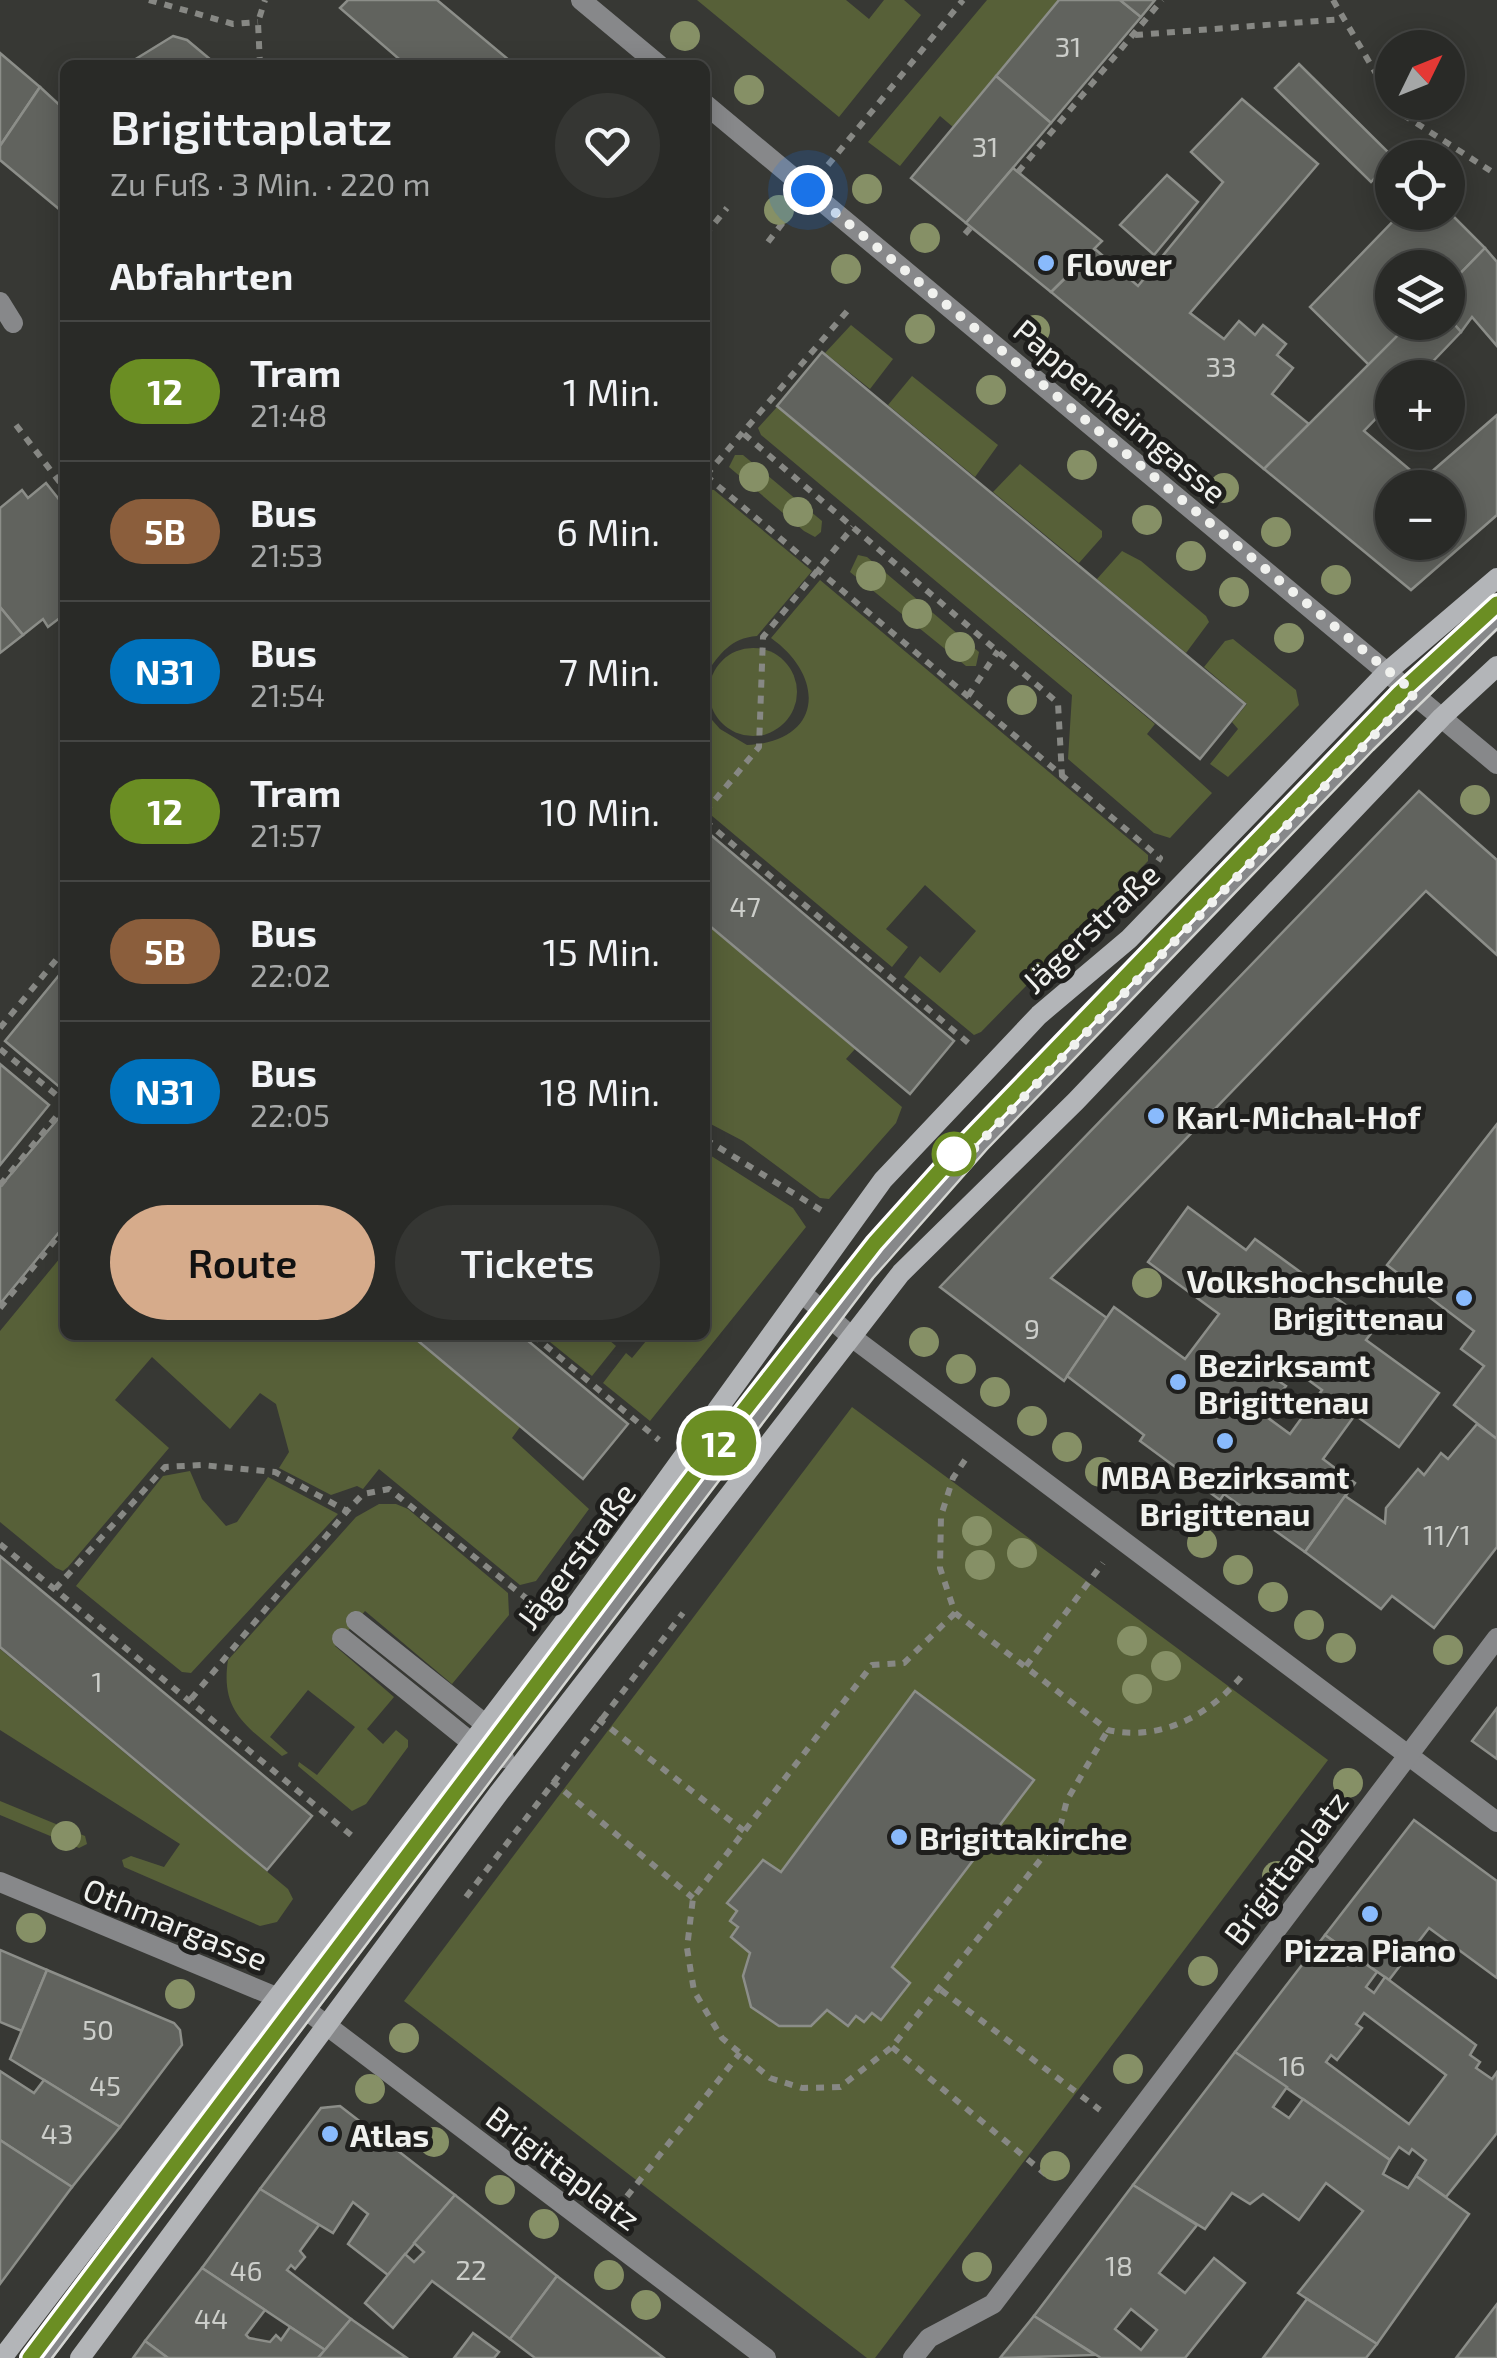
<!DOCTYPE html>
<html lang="de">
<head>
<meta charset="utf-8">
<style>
  body { margin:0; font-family:"Exo 2",sans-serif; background:#353633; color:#f1f3f6; height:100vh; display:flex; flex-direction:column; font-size:38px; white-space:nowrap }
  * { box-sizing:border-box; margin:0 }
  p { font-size:32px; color:#a5a7a7 }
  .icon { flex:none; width:55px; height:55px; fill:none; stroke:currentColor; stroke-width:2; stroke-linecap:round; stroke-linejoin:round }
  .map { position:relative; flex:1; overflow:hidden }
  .side { position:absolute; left:60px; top:60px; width:650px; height:1280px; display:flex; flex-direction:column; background:#292a27; border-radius:15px; box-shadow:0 5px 25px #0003,0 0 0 2px #454644 }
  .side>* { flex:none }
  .badge { padding:0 20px; border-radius:32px; font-size:35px; line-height:65px }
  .needle { width:65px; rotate:47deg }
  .controls { position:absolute; left:1375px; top:30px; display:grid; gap:20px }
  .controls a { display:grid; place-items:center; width:90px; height:90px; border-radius:50%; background:#292a27; box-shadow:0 5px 25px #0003,0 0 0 2px #454644; font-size:50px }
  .you { position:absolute; width:50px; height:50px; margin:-25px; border:8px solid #fff; border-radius:50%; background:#1a73e8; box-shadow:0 0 0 15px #1a73e833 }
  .map>.badge { position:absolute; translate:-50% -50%; box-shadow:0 0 0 5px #fff }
  h2 { padding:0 50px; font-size:38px; line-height:90px }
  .round { display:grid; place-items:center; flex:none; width:105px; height:105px; border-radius:52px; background:#353633 }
  .head { display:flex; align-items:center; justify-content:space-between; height:170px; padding:0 50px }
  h1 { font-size:48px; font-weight:600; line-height:75px }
  .button { display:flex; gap:20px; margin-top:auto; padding:20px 50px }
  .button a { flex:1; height:115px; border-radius:60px; background:#d6ab8b; color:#111; font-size:40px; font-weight:600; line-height:115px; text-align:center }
  .button a+a { background:#353633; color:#f1f3f6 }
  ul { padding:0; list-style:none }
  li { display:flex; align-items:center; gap:30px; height:140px; padding:0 50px; border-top:2px solid #454644 }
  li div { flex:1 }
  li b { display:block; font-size:38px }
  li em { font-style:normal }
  li .badge { min-width:110px; font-weight:700; text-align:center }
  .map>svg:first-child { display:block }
  .green { fill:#576038 }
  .building { fill:#61635e; stroke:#8c8e89; stroke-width:2.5; fill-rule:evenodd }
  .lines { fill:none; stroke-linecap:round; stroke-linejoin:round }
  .path { stroke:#878884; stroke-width:6; stroke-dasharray:8 8; stroke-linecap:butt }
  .service { stroke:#87888a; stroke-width:20 }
  .minor { stroke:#87888a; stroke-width:20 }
  .secondary { stroke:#b3b5b8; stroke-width:20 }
  .tram { stroke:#d5d6d3; stroke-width:2.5 }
  .tree { fill:#869066 }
  .line-casing { stroke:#fff; stroke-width:22 }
  .line { stroke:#6b8e23; stroke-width:15 }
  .walk { stroke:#f0f1ee; stroke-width:10; stroke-dasharray:0 18 }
  .poi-dot { fill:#89bafc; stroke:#1f1f1d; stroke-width:4 }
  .stop-dot { fill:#fff; stroke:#6b8e23; stroke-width:5 }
  .labels { text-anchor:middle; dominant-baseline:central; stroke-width:10; stroke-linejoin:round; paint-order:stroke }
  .number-label { font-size:28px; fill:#ccceca }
  .poi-label { font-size:32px; font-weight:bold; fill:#f0f1ee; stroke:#1f1f1d; text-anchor:start }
  .street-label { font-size:32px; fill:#f0f1ee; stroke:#1f1f1d }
</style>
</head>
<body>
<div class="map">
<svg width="1497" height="2358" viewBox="0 0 1497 2358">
  <rect width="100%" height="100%" fill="#373834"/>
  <!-- green -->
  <g class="green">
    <polygon points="697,0 846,0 869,19 884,0 904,0 921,15 839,117"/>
    <polygon points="987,0 1059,0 953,127 940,116 900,166 868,142"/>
    <polygon points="851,325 893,359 870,389 825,353"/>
    <polygon points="912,376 998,445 975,477 888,405"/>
    <polygon points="777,407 1155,724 1147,734 1212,793 1170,838 1154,833 1068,759 1072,695 761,435 758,428"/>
    <polygon points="735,455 743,455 822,521 821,532 815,537 804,531 729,467"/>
    <polygon points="1020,464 1102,531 1102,537 1079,563 993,492"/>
    <path d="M706 489 714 490 812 571 757 636C730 638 720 654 705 675Z"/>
    <polygon points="1122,551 1141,561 1206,616 1209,622 1186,653 1097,579"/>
    <polygon points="858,555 867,557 979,652 976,666 966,666 850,572"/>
    <path d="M820 580 1148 855V861L981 1032 974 1035 904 977 920 956 940 973 976 931 925 885 886 929 908 947 892 967 705 810V712L720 729 747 745C822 742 827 678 771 638Z"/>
    <polygon points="1233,639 1296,690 1299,705 1228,777 1210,764 1238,729 1232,722 1247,704 1204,667 1225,641"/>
    <circle cx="753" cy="692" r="44"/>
    <polygon points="705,923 855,1049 846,1059 902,1107 896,1123 829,1199 820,1198 743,1141 705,1121"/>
    <polygon points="705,1152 793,1208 806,1227 650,1421 603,1383 626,1353 632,1358 651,1335 705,1335"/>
    <polygon points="65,1252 65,1335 411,1335 520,1427 512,1438 589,1509 536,1581 520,1585 379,1469 363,1489 357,1486 331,1495 279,1468 289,1452 276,1404 260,1393 230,1429 152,1357 115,1400 169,1448 68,1567 63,1571 56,1568 0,1522 0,1331"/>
    <polygon points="556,1335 603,1335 616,1346 592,1376 550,1342"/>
    <polygon points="852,1407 1328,1760 875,2358 867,2358 404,2001"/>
    <polygon points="190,1471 202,1499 226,1526 237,1522 268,1477 338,1514 191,1673 182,1672 76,1586 163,1476"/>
    <path d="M379 1504H396L408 1509 508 1593 509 1615 452 1684 365 1611 335 1646 394 1697 367 1729 383 1744 396 1730 408 1740V1747L366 1804 352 1811 298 1766 299 1762 317 1775 355 1727 308 1690 270 1737 288 1753 282 1756C247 1726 220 1712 228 1660L356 1517Z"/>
    <polygon points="0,1649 288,1889 293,1899 277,1922 260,1926 124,1867 122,1860 131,1856 164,1867 180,1844 0,1730"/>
    <polygon points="0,1801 85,1836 87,1844 79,1848 0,1815"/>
  </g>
  <!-- building -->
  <g class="building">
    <polygon points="348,0 437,0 515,65 406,65 340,8"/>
    <polygon points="1059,0 1120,0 1141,17 1051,123 996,76"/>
    <polygon points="1120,0 1155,0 1141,17"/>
    <polygon points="173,36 187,40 217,65 126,65"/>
    <polygon points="0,53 40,87 0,146"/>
    <polygon points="1299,64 1394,158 1371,182 1275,88"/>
    <polygon points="996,76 1051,123 966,223 911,178"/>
    <polygon points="40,87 65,110 65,214 0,160 0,146"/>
    <polygon points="1242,99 1318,164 1190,313 1224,339 1239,321 1255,335 1263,325 1286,344 1277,355 1293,368 1272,394 1309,424 1264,469 1051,292 1095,249 1138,286 1223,182 1191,152"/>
    <polygon points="1013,168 1102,241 1051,292 966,223"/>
    <polygon points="1167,175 1198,202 1154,255 1120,225"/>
    <polygon points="1448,211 1485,248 1448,286 1448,268 1392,268 1392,322 1411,322 1369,365 1310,307 1402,212"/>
    <polygon points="1485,248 1497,262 1497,346 1472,317 1461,332 1448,317 1448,286"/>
    <path d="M1448 317 1461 332 1417 378H1392V402L1364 431 1422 480 1497 415V515L1411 590 1264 469 1411 322H1448ZM1392 488H1448V542H1392Z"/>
    <polygon points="822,352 1245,704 1200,759 777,406"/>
    <polygon points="46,483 65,507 65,614 48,627 43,619 23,635 0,607 0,508 22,490 28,498"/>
    <polygon points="0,607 23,635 0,653"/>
    <polygon points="1419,791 1497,860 1497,955 1426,891 1051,1278 1107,1318 1064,1381 940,1287"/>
    <polygon points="705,830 954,1041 910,1094 705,922"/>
    <polygon points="65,968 65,1087 63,1090 5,1041"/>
    <polygon points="0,1064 49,1105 0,1165"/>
    <polygon points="63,1113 65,1225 0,1304 0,1187"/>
    <polygon points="1497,1124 1497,1439 1454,1405 1484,1366 1461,1349 1474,1331 1387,1265"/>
    <path d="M1188 1207 1246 1250 1255 1239 1376 1327 1366 1340 1439 1393 1399 1447 1355 1415 1323 1459 1355 1483 1305 1552 1224 1494 1220 1500 1140 1441 1144 1435 1067 1376 1114 1307 1185 1359 1219 1314 1148 1262ZM1285 1363 1322 1390 1290 1434 1253 1407 1265 1392 1276 1399 1286 1386 1274 1378Z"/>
    <polygon points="411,1335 521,1335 628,1424 583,1479"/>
    <polygon points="1477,1424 1497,1439 1497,1547 1434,1628 1392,1596 1381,1609 1305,1552 1345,1496 1385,1523 1386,1508 1418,1469 1424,1475 1441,1453 1448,1459"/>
    <polygon points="0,1556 312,1816 267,1870 0,1647"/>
    <polygon points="915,1691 1034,1780 892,1967 910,1983 881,2020 872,2013 864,2022 856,2016 848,2026 827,2010 811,2026 779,2026 751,2007 743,1976 750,1953 731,1937 738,1927 730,1921 737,1911 727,1903 763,1860 781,1872"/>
    <polygon points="1497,1708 1497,1759 1472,1741"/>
    <polygon points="1414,1820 1497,1881 1497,1978 1429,1928 1389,1980 1325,1935"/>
    <path d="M1325 1935 1377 1972 1366 1987 1374 1993 1385 1977 1476 2045 1470 2055 1480 2062 1476 2068 1492 2079 1497 2072V2133L1446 2197 1416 2176 1426 2160 1412 2149 1409 2154 1399 2147 1390 2160 1235 2052ZM1364 2013 1446 2075 1409 2124 1326 2062 1331 2055 1337 2060 1362 2028 1356 2024Z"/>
    <polygon points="0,1950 47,1970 22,2031 0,2022"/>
    <polygon points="47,1970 174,2023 180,2030 182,2045 120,2127 10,2059"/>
    <polygon points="1235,2052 1287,2087 1273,2107 1289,2118 1303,2099 1390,2160 1383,2174 1408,2188 1416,2176 1469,2214 1377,2344 1298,2293 1363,2211 1326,2183 1299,2220 1263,2194 1250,2204 1232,2193 1205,2229 1133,2185"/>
    <polygon points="0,2071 34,2093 44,2080 120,2127 72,2187 0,2140"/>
    <polygon points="340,2106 455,2195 388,2275 348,2244 368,2214 353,2202 333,2233 260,2189 321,2108"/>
    <polygon points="0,2140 72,2187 0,2284"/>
    <path d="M1133 2185 1197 2225 1159 2273 1185 2293 1214 2258 1245 2283 1185 2358H1101L1034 2316ZM1131 2309 1157 2330 1141 2350 1115 2329Z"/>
    <polygon points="260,2189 319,2225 300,2251 305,2257 295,2269 291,2265 287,2270 351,2319 325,2350 202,2268"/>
    <polygon points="455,2195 557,2276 510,2339 432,2281 393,2328 365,2303 405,2254 414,2262 424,2252 414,2243"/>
    <polygon points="202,2268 265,2310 246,2335 249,2338 270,2342 276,2335 281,2340 290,2327 325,2350 318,2358 168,2358 145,2341"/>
    <polygon points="557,2276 664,2358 535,2358 510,2339"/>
    <polygon points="1307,2299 1377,2344 1366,2358 1263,2358"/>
    <polygon points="1497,2304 1497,2358 1456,2358"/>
    <polygon points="1034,2316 1095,2355 1000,2358"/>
    <polygon points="351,2319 407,2358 318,2358"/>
    <polygon points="473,2333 499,2352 494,2358 454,2358"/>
    <polygon points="145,2341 168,2358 133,2358"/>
  </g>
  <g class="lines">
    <!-- path -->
    <g class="path">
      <polyline points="149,0 233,24 258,22"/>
      <polyline points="1333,0 1392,101"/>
      <polyline points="1135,35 1344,19"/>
      <polyline points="260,65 258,22 265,0"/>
      <polyline points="1394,102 1399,112 1497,175"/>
      <polyline points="828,165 963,0"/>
      <polyline points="1018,172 1162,0"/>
      <polyline points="965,234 971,227"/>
      <polyline points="705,235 727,208"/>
      <polyline points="768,242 788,216"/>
      <polyline points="16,425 65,489"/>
      <polyline points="744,434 1058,703 1062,776"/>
      <polyline points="705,460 705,475 1160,858 1158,861"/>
      <polyline points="706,475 849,309"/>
      <polyline points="968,696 998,651"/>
      <polyline points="705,812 759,747 763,637 853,527"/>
      <polyline points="705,821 972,1046"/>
      <polyline points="0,1028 65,949"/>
      <polyline points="0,1049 65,1102"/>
      <polyline points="705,1139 824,1212"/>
      <polyline points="0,1185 65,1106"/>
      <polyline points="0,1308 65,1228"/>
      <polyline points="533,1335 659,1440"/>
      <path d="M965 1460 953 1478 941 1516 940 1568 955 1613 1108 1730C1162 1742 1212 1714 1245 1672"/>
      <polyline points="0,1544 357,1840"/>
      <polyline points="55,1589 165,1467 202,1465 275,1472 347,1511 363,1494 389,1489 536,1606"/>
      <polyline points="955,1613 904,1663 872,1665 693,1898 687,1948 694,1991 722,2038 770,2078 802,2088 840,2087 892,2047 1057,1839 1067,1800 1108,1730"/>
      <polyline points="1026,1666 1103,1563"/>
      <polyline points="191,1699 347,1511"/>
      <polyline points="598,1719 744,1831"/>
      <polyline points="552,1781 693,1898"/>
      <polyline points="466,1897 683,1613"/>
      <polyline points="941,1990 1100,2110"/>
      <polyline points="892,2047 1049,2177"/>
      <polyline points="617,2209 740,2053"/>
    </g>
    <!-- service -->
    <g class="service">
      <polyline points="356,1621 485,1724 494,1734 504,1758"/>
      <polyline points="342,1638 472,1743"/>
      <polyline points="41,2358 879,1254 1003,1117 1342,767 1497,617"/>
    </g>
    <!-- minor -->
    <g class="minor">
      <polyline points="581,0 659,65"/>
      <polyline points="705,104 1497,764"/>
      <polyline points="0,302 13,323"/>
      <polyline points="802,1293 853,1338 1497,1822"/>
      <polyline points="0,1882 305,2009 766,2358"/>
      <polyline points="913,2358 929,2338 993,2304 1497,1638"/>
    </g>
    <!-- secondary -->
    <g class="secondary">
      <polyline points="2,2358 561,1626 883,1180 1039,1015 1129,939 1388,671 1497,578"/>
      <polyline points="80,2358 498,1794 901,1273 1076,1101 1442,717 1497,666"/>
    </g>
    <!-- tram -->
    <g class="tram">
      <polyline points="30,2358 710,1455 875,1243 955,1154 1400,693 1497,604"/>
      <polyline points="52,2358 873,1278 987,1149 1373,750 1497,629"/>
    </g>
  </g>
  <!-- trees -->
  <g class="tree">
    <circle cx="685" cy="36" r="15"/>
    <circle cx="749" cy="90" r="15"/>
    <circle cx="867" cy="189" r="15"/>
    <circle cx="779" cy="210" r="15"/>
    <circle cx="925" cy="238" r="15"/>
    <circle cx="846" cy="269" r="15"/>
    <circle cx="920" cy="329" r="15"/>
    <circle cx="1035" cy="330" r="15"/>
    <circle cx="991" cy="390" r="15"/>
    <circle cx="1082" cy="465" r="15"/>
    <circle cx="754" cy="477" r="15"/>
    <circle cx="1224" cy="488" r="15"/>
    <circle cx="798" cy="512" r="15"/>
    <circle cx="1147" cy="520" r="15"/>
    <circle cx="1276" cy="532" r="15"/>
    <circle cx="1191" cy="556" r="15"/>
    <circle cx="871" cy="576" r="15"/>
    <circle cx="1336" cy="580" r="15"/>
    <circle cx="1234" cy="592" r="15"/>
    <circle cx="917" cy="614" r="15"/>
    <circle cx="1289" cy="638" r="15"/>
    <circle cx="960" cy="647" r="15"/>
    <circle cx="1022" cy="700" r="15"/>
    <circle cx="1475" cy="800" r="15"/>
    <circle cx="1147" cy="1283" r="15"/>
    <circle cx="924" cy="1342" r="15"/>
    <circle cx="961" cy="1369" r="15"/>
    <circle cx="995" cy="1392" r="15"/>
    <circle cx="1032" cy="1421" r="15"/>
    <circle cx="1067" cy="1447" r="15"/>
    <circle cx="1100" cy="1472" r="15"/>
    <circle cx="977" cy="1531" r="15"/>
    <circle cx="1202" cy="1543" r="15"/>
    <circle cx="1022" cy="1553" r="15"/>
    <circle cx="980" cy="1565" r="15"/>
    <circle cx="1238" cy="1570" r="15"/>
    <circle cx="1273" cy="1597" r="15"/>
    <circle cx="1309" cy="1625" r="15"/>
    <circle cx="1132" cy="1641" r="15"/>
    <circle cx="1341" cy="1648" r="15"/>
    <circle cx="1448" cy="1650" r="15"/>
    <circle cx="1166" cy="1666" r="15"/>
    <circle cx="1137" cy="1689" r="15"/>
    <circle cx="1348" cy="1783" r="15"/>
    <circle cx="66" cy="1836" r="15"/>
    <circle cx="1277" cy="1876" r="15"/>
    <circle cx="31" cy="1928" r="15"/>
    <circle cx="1203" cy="1971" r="15"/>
    <circle cx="180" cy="1994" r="15"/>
    <circle cx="404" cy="2038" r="15"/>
    <circle cx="1128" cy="2069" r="15"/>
    <circle cx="370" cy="2089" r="15"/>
    <circle cx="434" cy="2142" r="15"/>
    <circle cx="1055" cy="2166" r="15"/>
    <circle cx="500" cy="2190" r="15"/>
    <circle cx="544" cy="2224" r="15"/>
    <circle cx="977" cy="2267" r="15"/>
    <circle cx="609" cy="2275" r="15"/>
    <circle cx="646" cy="2305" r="15"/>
  </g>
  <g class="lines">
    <!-- line casing -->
    <g class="line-casing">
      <polyline id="line" points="30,2358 710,1454 875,1243 955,1154 1400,693 1497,604"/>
    </g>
    <!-- line -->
    <use href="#line" class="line"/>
    <!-- walk -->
    <polyline class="walk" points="808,190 1415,693 962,1161 954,1154"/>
  </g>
  <!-- markers -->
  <g class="poi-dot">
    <circle cx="1046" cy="263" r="10"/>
    <circle cx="1156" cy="1116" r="10"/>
    <circle cx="1464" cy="1298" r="10"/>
    <circle cx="1178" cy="1382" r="10"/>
    <circle cx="1225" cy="1441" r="10"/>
    <circle cx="899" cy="1837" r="10"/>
    <circle cx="1370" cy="1914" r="10"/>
    <circle cx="330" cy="2134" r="10"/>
  </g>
  <circle class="stop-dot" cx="954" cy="1154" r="20"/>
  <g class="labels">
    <!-- number labels -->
    <g class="number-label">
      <text x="1068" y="46">31</text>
      <text x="985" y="146">31</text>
      <text x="1221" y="366">33</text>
      <text x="745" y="906">47</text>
      <text x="1032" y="1328">9</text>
      <text x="1447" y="1534">11/1</text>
      <text x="97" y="1681">1</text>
      <text x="98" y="2029">50</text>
      <text x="1292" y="2065">16</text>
      <text x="105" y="2085">45</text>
      <text x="57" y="2133">43</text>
      <text x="1119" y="2265">18</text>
      <text x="471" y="2269">22</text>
      <text x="246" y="2270">46</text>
      <text x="211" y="2318">44</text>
    </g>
    <!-- poi labels -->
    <g class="poi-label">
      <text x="1066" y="263">Flower</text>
      <text x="1176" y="1116">Karl-Michal-Hof</text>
      <text x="1444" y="1280" text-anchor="end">Volkshochschule<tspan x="1444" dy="37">Brigittenau</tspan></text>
      <text x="1198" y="1364">Bezirksamt<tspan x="1198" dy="37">Brigittenau</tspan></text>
      <text x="1225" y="1476" text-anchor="middle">MBA Bezirksamt<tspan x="1225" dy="37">Brigittenau</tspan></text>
      <text x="919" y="1837">Brigittakirche</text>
      <text x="1370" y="1949" text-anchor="middle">Pizza Piano</text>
      <text x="350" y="2134">Atlas</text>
    </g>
    <!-- street labels -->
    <g class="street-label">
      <text transform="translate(1121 410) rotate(40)">Pappenheimgasse</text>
      <text transform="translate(1090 927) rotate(-43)">Jägerstraße</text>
      <text transform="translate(575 1555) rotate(-53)">Jägerstraße</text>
      <text transform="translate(1285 1867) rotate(-53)">Brigittaplatz</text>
      <text transform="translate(176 1923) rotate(22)">Othmargasse</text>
      <text transform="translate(564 2167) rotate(37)">Brigittaplatz</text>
    </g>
  </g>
</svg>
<div class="controls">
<a><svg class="needle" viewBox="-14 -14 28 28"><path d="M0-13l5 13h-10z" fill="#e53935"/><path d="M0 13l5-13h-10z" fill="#a5a7a7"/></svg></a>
<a><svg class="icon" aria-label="locate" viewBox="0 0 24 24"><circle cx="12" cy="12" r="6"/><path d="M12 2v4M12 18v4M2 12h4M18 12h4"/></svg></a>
<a><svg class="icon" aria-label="layers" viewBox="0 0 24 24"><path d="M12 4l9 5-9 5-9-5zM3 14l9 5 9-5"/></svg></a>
<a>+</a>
<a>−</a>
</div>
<div class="you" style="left:808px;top:190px"></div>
<b class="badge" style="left:719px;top:1443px;background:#6b8e23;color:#fff">12</b>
<section class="side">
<div class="head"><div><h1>Brigittaplatz</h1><p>Zu Fuß · 3 Min. · 220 m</p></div><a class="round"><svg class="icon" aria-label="heart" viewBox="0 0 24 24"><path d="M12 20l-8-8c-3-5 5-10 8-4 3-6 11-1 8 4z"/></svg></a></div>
<h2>Abfahrten</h2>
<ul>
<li><span class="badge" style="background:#6b8e23;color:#fff">12</span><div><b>Tram</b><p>21:48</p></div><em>1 Min.</em></li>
<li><span class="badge" style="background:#8b5e3c;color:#fff">5B</span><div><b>Bus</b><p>21:53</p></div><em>6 Min.</em></li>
<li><span class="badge" style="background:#0072bc;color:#fff">N31</span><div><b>Bus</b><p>21:54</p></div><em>7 Min.</em></li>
<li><span class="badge" style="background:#6b8e23;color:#fff">12</span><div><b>Tram</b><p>21:57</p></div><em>10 Min.</em></li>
<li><span class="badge" style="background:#8b5e3c;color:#fff">5B</span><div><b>Bus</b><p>22:02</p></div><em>15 Min.</em></li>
<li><span class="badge" style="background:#0072bc;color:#fff">N31</span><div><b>Bus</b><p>22:05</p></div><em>18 Min.</em></li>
</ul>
<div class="button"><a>Route</a><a>Tickets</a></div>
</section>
</div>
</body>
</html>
